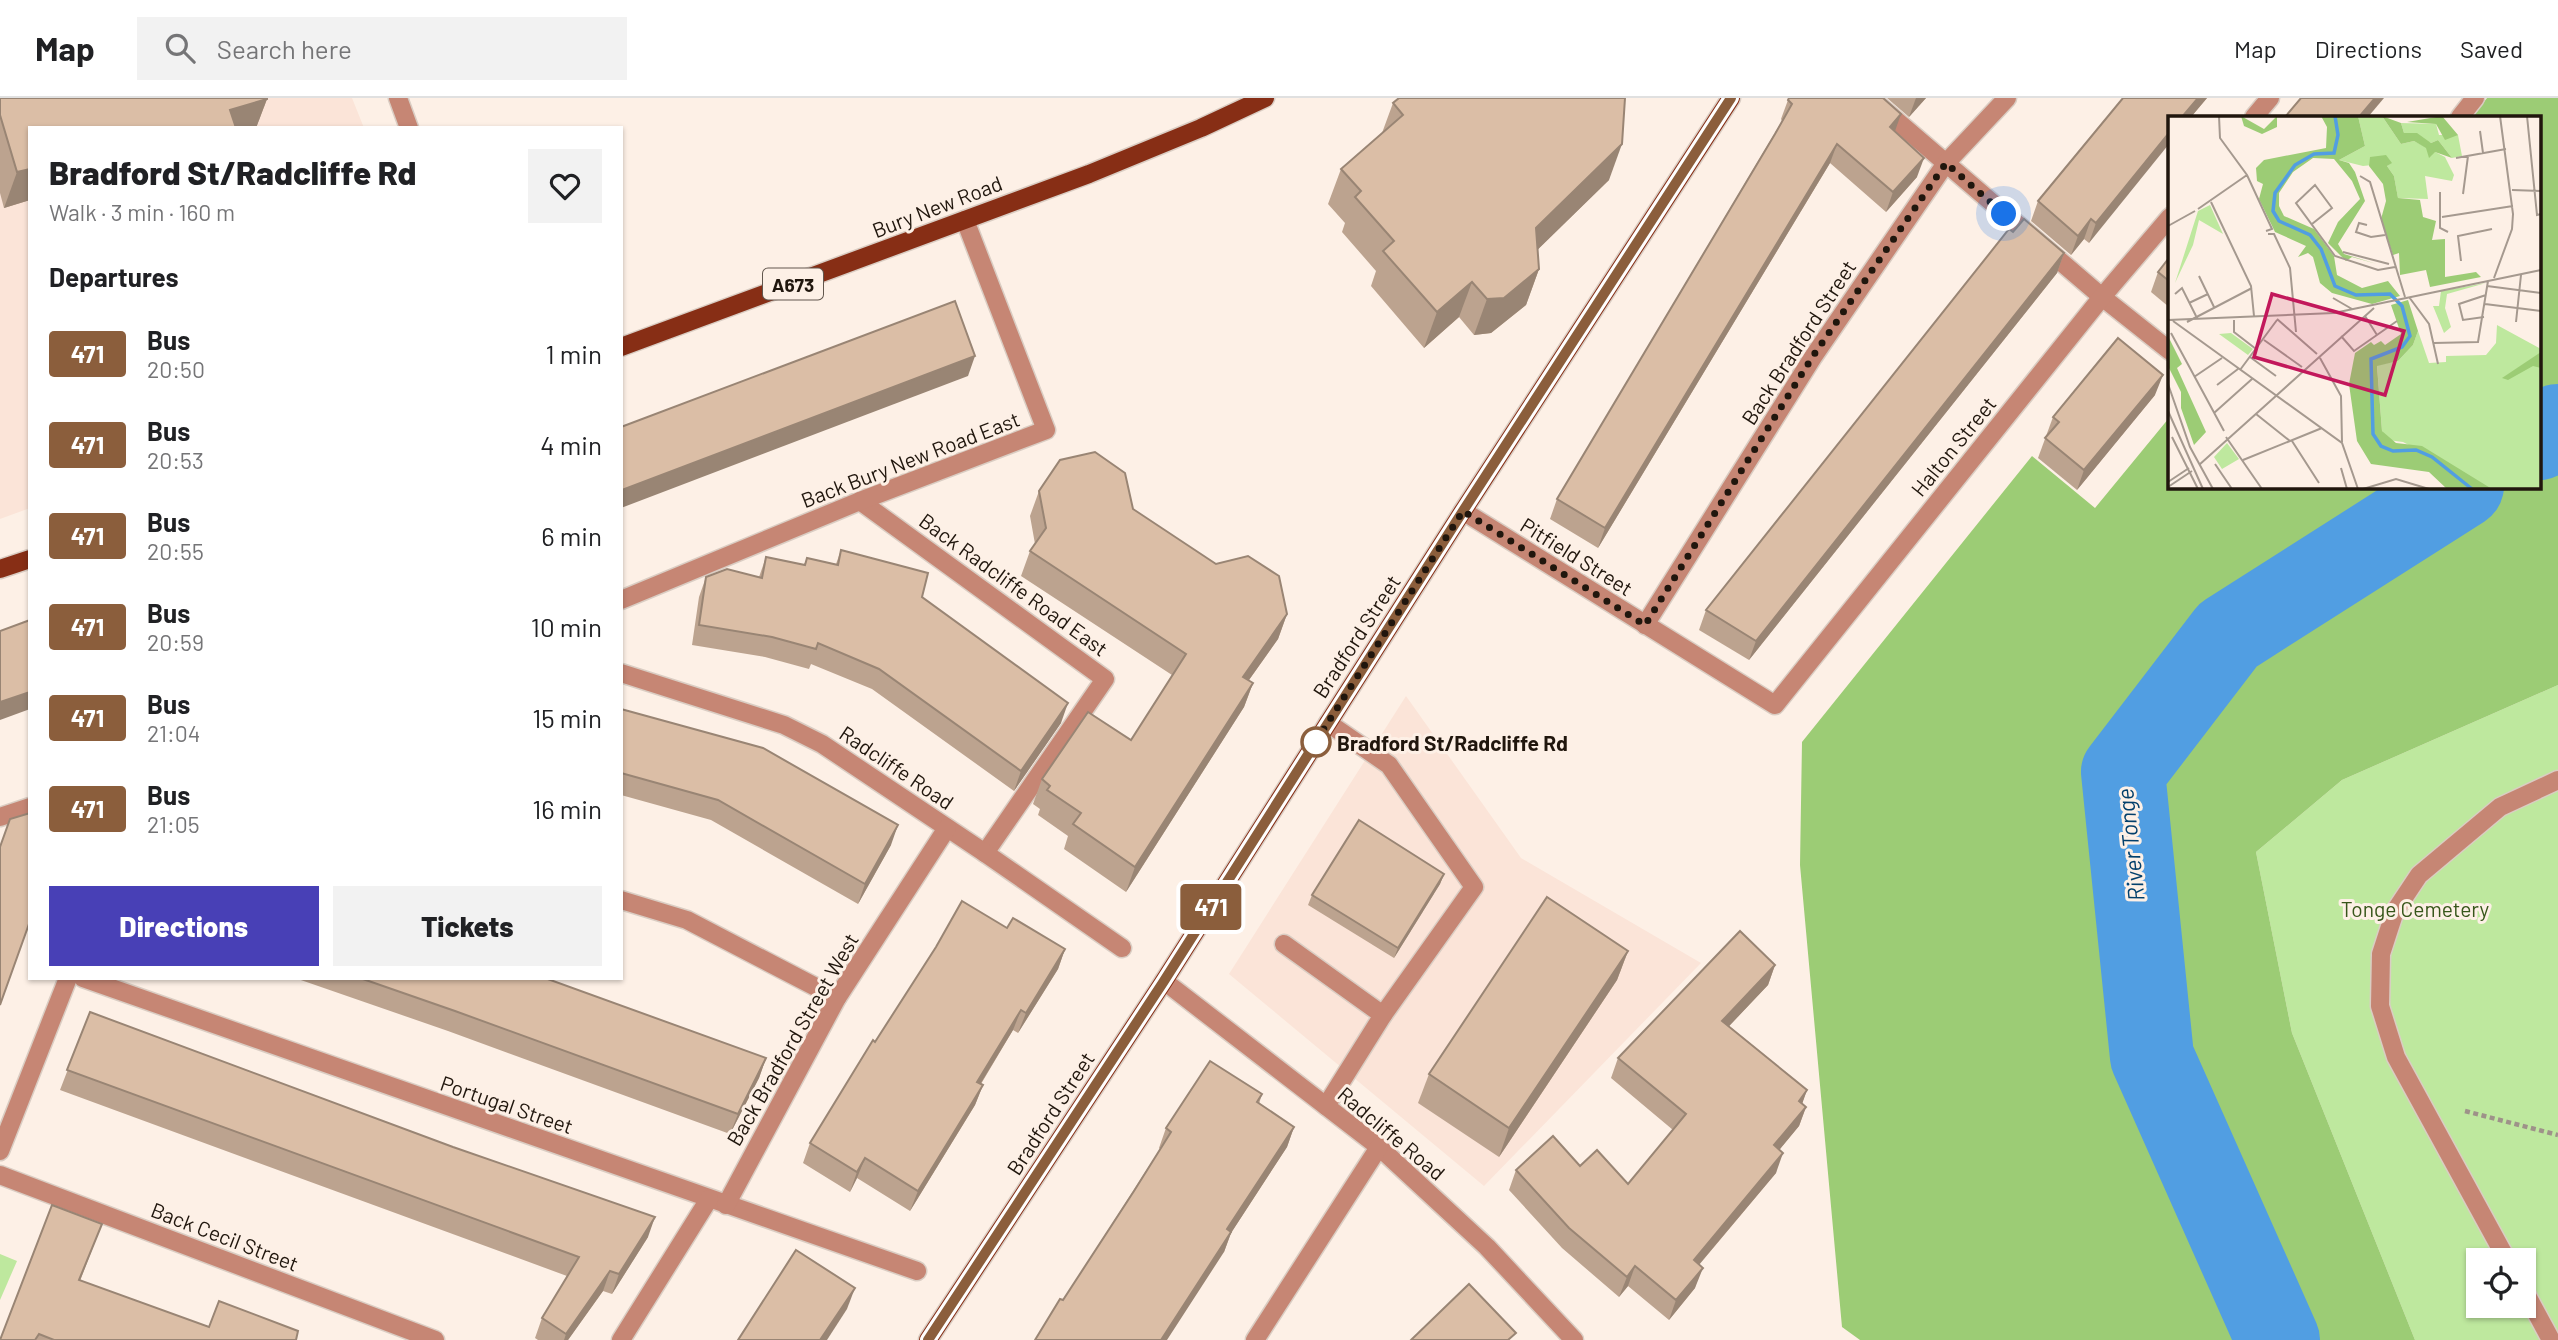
<!DOCTYPE html>
<html lang="en">
<head>
<meta charset="utf-8">
<style>
  body { margin:0; font-family:Barlow,sans-serif; background:#f2f2f2; color:#202124; height:100vh; display:flex; flex-direction:column; font-size:26px; white-space:nowrap }
  * { box-sizing:border-box; margin:0 }
  p { font-size:23px; color:#757577 }
  .icon { flex:none; width:38px; height:38px; fill:none; stroke:currentColor; stroke-width:2; stroke-linecap:round; stroke-linejoin:round }
  .map { position:relative; flex:1; overflow:hidden }
  .side { position:absolute; left:28px; top:28px; width:595px; height:854px; display:flex; flex-direction:column; background:#fff; border-radius:0px; box-shadow:0 2px 5px #0004 }
  .side>* { flex:none }
  .badge { padding:0 14px; border-radius:5px; font-size:24px; line-height:46px }
  .buttons { position:absolute; left:2466px; top:1150px; display:grid; gap:14px }
  .buttons a { display:grid; place-items:center; width:70px; height:70px; border-radius:0px; background:#fff; box-shadow:0 2px 5px #0004; font-size:35px }
  .you { position:absolute; width:35px; height:35px; margin:-18px; border:5px solid #fff; border-radius:50%; background:#1a73e8; box-shadow:0 0 0 10px #1a73e833 }
  .map>.badge { position:absolute; translate:-50% -50%; box-shadow:0 0 0 4px #fff }
  h2 { padding:0 21px; font-size:26px; line-height:63px }
  .round { display:grid; place-items:center; flex:none; width:74px; height:74px; border-radius:0px; background:#f2f2f2 }
  .summary { display:flex; align-items:center; justify-content:space-between; height:119px; padding:0 21px }
  h1 { font-size:33px; font-weight:800; line-height:52px }
  .action { display:flex; gap:14px; margin-top:auto; padding:14px 21px }
  .action a { flex:1; height:80px; border-radius:0px; background:#4840b6; color:#fff; font-size:28px; font-weight:800; line-height:80px; text-align:center }
  .action a+a { background:#f2f2f2; color:#202124 }
  ul { padding:0; list-style:none }
  li { display:flex; align-items:center; gap:21px; height:91px; padding:0 21px }
  li div { flex:1 }
  li b { display:block; font-size:26px }
  li em { font-style:normal }
  li .badge { min-width:77px; font-weight:700; text-align:center }
  header { display:flex; align-items:center; gap:42px; box-sizing:border-box; height:98px; padding:0 35px; background:#fff; border-bottom:2px solid #e0e0e0 }
  header strong { font-size:33px }
  nav { display:flex; gap:38px; margin-inline-start:auto; font-size:24px }
  .search { width:490px; height:63px; background:#f2f2f2; display:flex; align-items:center; gap:18px; box-sizing:border-box; padding:0 24px; border-radius:0px; color:#757577; font-size:26px }
  .map>svg:first-child { display:block }
  .commercial { fill:#fbe4d8 }
  .green { fill:#bee89e; fill-rule:evenodd }
  .forest { fill:#9ccc75 }
  .lines { fill:none; stroke-linecap:round; stroke-linejoin:round }
  .river { stroke:#519ee2; stroke-width:84 }
  .minor-casing { stroke:#dacdc3; stroke-width:21 }
  .major-casing { stroke:#dacdc3; stroke-width:21 }
  .path { stroke:#9e9289; stroke-width:4.5; stroke-dasharray:5 3.5; stroke-linecap:butt }
  .minor { stroke:#c68674; stroke-width:18 }
  .major { stroke:#872e15; stroke-width:18 }
  .wall { fill:#bca38f }
  .shaded-wall { fill:#998574 }
  .building { fill:#dbbea6; stroke:#998574; stroke-width:2 }
  .line-casing { stroke:#fff; stroke-width:16 }
  .line { stroke:#8b5e3c; stroke-width:10 }
  .walk { stroke:#20160d; stroke-width:7; stroke-dasharray:0 12.6 }
  .stop-dot { fill:#fff; stroke:#8b5e3c; stroke-width:3.5 }
  .labels { text-anchor:middle; dominant-baseline:central; stroke-width:6; stroke-linejoin:round; paint-order:stroke }
  .shield { fill:#fdf0e6; stroke:#62574e; stroke-width:2 }
  .shield-label { font-size:19px; font-weight:bold; fill:#20160d }
  .street-label { font-size:21px; fill:#20160d; stroke:#fdf0e6 }
  .stop-label { font-size:21px; font-weight:bold; fill:#20160d; stroke:#fdf0e6; text-anchor:start }
  .park-label { font-size:21px; fill:#37561a; stroke:#fdf0e6 }
  .water-label { font-size:23px; font-style:italic; fill:#023f6b; stroke:#fdf0e6 }
  .inset-river { fill:none; stroke:#519ee2; stroke-width:3.5 }
  .inset-road { fill:none; stroke:#a5998f; stroke-width:2 }
  .view { fill:#c2185b; fill-opacity:0.15; stroke:#c2185b; stroke-width:3.5 }
  .inset-edge { fill:none; stroke:#20160d; stroke-width:3.5 }
</style>
</head>
<body>
<header>
<strong>Map</strong>
<div class="search"><svg class="icon" aria-label="search" viewBox="0 0 24 24"><circle cx="10" cy="10" r="6"/><path d="M15 15l6 6"/></svg>Search here</div>
<nav><a>Map</a><a>Directions</a><a>Saved</a></nav>
</header>
<div class="map">
<svg width="2558" height="1242" viewBox="0 0 2558 1242">
  <rect width="100%" height="100%" fill="#fdf0e6"/>
  <!-- commercial -->
  <g class="commercial">
    <polygon points="0,0 352,0 364,30 30,30 30,410 0,421"/>
    <polygon points="1406,598 1521,760 1701,865 1484,1088 1229,876"/>
  </g>
  <!-- green -->
  <g class="green">
    <path d="M2558 587V1242H2415L2292 935 2256 754 2342 682ZM2478 1162H2524V1208H2478Z"/>
    <polygon points="0,1156 17,1163 0,1202"/>
  </g>
  <!-- forest -->
  <polygon class="forest" points="2487,0 2558,0 2558,587 2342,682 2256,754 2292,935 2415,1242 1860,1242 1842,1229 1800,767 1802,644 2032,358 2095,410 2169,320 2170,388 2539,388 2539,19 2476,19 2473,18"/>
  <g class="lines">
    <!-- river -->
    <g class="river">
      <polyline points="2539,340 2558,328"/>
      <polyline points="2278,1242 2152,959 2123,674 2228,537 2462,388"/>
    </g>
    <!-- minor casing -->
    <g class="minor-casing">
      <g id="minor">
        <polyline points="398,0 409,30"/>
        <polyline points="1870,0 2102,199 2170,253"/>
        <polyline points="2254,19 2270,0"/>
        <polyline points="2460,19 2475,0"/>
        <polyline points="860,403 1105,581 985,755"/>
        <polyline points="1463,413 1775,607 2102,199 2170,119"/>
        <polyline points="621,502 860,403 1046,332 965,122"/>
        <polyline points="1645,527 1813,259 1946,65 2007,0"/>
        <polyline points="621,575 784,627 822,646 985,755 1122,850"/>
        <polyline points="1328,625 1389,667 1474,789 1383,917"/>
        <polyline points="0,719 30,709"/>
        <polyline points="621,802 687,822 837,900"/>
        <polyline points="1284,846 1383,917 1326,1008"/>
        <polyline points="83,880 917,1173"/>
        <polyline points="1164,883 1379,1049 1487,1149 1574,1242"/>
        <polyline points="0,1053 68,880"/>
        <polyline points="0,1077 435,1242"/>
        <polyline points="726,1107 837,900 947,730"/>
        <polyline points="2507,1162 2396,959 2380,908 2381,856 2395,813 2419,777 2500,709 2558,682"/>
        <polyline points="2524,1192 2551,1242"/>
        <polyline points="621,1242 709,1101"/>
        <polyline points="1255,1242 1379,1049"/>
      </g>
    </g>
    <!-- major casing -->
    <g class="major-casing">
      <g id="major">
        <polyline points="621,249 1089,76 1201,30 1265,0"/>
        <polyline points="0,471 30,461"/>
        <polyline points="928,1242 1164,883 1463,413 1731,0"/>
      </g>
    </g>
    <!-- path -->
    <polyline class="path" points="2465,1013 2558,1037"/>
    <!-- minor -->
    <use href="#minor" class="minor"/>
    <!-- major -->
    <use href="#major" class="major"/>
  </g>
  <!-- wall -->
  <g class="wall">
    <polygon points="0,0 267,1 256,30 30,30 30,102 4,110 0,95"/>
    <polygon points="1887,0 1926,0 1909,19"/>
    <polygon points="2123,0 2207,0 2191,19 2169,19 2089,145 2084,141 2071,157 2031,123 2038,103"/>
    <polygon points="1788,2 1895,34 1917,79 1886,114 1830,65 1598,450 1550,421 1557,401 1782,23 1781,21"/>
    <polygon points="1393,5 1609,82 1537,152 1539,171 1526,207 1491,235 1474,237 1459,219 1424,250 1371,188 1376,173 1342,134 1345,125 1328,106 1341,71 1382,35"/>
    <polygon points="2013,134 2064,155 2057,175 1749,562 1699,532 1706,512"/>
    <polygon points="2169,160 2169,209 2151,194 2158,174"/>
    <polygon points="2155,297 2077,392 2038,360 2053,319"/>
    <polygon points="1039,393 1133,411 1287,516 1278,541 1249,582 1253,585 1244,609 1126,794 1064,751 1068,738 1038,717 1040,711 1033,706 1042,681 1131,642 1172,577 1021,478 1030,453 1035,446 1030,418"/>
    <polygon points="841,452 922,499 1061,625 1014,693 872,591 811,566 809,571 765,559 692,547 699,499 706,479 759,479 766,459 804,467 807,460 836,466"/>
    <polygon points="621,611 891,747 858,806 711,722 621,697"/>
    <polygon points="1444,776 1440,786 1394,860 1308,807 1312,797"/>
    <polygon points="1007,830 1065,851 1058,871 1018,935 1013,932 981,986 983,987 975,1007 910,1113 857,1080 850,1094 803,1065 810,1045 875,944"/>
    <polygon points="1628,853 1617,882 1499,1059 1418,1005 1429,976"/>
    <polygon points="1775,867 1768,887 1729,928 1807,992 1802,1005 1806,1009 1799,1028 1779,1052 1776,1075 1699,1167 1695,1190 1669,1222 1628,1188 1619,1199 1562,1150 1509,1092 1516,1072 1580,1068 1628,1086 1673,1032 1611,980 1618,960"/>
    <polygon points="295,880 545,880 766,960 759,980 730,1036 448,933"/>
    <polygon points="90,914 648,1139 612,1196 603,1193 568,1242 538,1242 535,1240 542,1220 567,1178 60,992"/>
    <polygon points="1262,996 1259,1006 1294,1029 1287,1049 1231,1135 1224,1154 1063,1202 1160,1051 1159,1050 1166,1030"/>
    <polygon points="102,1126 80,1183 209,1229 296,1242 0,1242"/>
  </g>
  <!-- shaded-wall -->
  <g class="shaded-wall">
    <polygon points="1916,0 1926,0 1909,19"/>
    <polygon points="2198,0 2207,0 2191,19 2182,19"/>
    <polygon points="2375,0 2384,0 2368,19 2359,19"/>
    <polygon points="267,1 256,30 224,30 230,12"/>
    <polygon points="1901,16 1894,36 1890,29"/>
    <polygon points="2169,35 2169,46 2089,145 2096,125"/>
    <polygon points="1622,46 1609,82 1523,166 1536,130"/>
    <polygon points="1837,46 1830,65 1598,450 1605,430"/>
    <polygon points="1924,60 1917,79 1886,114 1893,94"/>
    <polygon points="30,71 30,102 4,110 17,74"/>
    <polygon points="2091,121 2084,141 2071,157 2078,138"/>
    <polygon points="2064,155 2057,175 1749,562 1756,543"/>
    <polygon points="1539,171 1526,207 1491,235 1474,237 1487,201"/>
    <polygon points="1472,184 1459,219 1424,250 1437,214"/>
    <polygon points="975,258 968,278 621,410 621,395 622,392"/>
    <polygon points="2163,277 2155,297 2077,392 2084,372"/>
    <polygon points="1287,516 1278,541 1234,603 1243,579"/>
    <polygon points="1253,585 1244,609 1126,794 1135,769"/>
    <polygon points="30,594 30,611 0,622 0,604"/>
    <polygon points="1068,605 1061,625 1014,693 1021,673"/>
    <polygon points="898,727 891,747 858,806 865,786"/>
    <polygon points="1444,776 1440,786 1394,860 1398,850"/>
    <polygon points="1065,851 1058,871 1018,935 1026,915"/>
    <polygon points="1628,853 1617,882 1499,1059 1509,1030"/>
    <polygon points="1775,867 1768,887 1715,943 1722,923"/>
    <polygon points="1021,912 1013,932 970,1003 977,984"/>
    <polygon points="766,960 759,980 730,1036 738,1016"/>
    <polygon points="983,987 975,1007 910,1113 918,1093"/>
    <polygon points="1807,992 1800,1012 1799,1003"/>
    <polygon points="1806,1009 1799,1028 1767,1067 1774,1047"/>
    <polygon points="1294,1029 1287,1049 1231,1135 1224,1154 1167,1242 1161,1242 1227,1131"/>
    <polygon points="1783,1055 1776,1075 1686,1182 1694,1162"/>
    <polygon points="865,1060 857,1080 850,1094 857,1074"/>
    <polygon points="655,1119 648,1139 612,1196 619,1176"/>
    <polygon points="1635,1168 1628,1188 1619,1199 1627,1179"/>
    <polygon points="1703,1170 1695,1190 1669,1222 1676,1202"/>
    <polygon points="610,1173 603,1193 568,1242 564,1242 566,1236"/>
    <polygon points="855,1190 847,1211 827,1242 820,1242"/>
  </g>
  <!-- building -->
  <g class="building">
    <polygon points="0,0 267,0 267,1 230,12 236,30 30,30 30,71 17,74 0,17"/>
    <polygon points="1399,0 1625,0 1622,46 1536,130 1539,171 1504,200 1487,201 1472,184 1437,214 1383,153 1394,143 1355,99 1361,93 1341,71 1403,17 1393,5"/>
    <polygon points="1789,0 1883,0 1901,16 1890,29 1924,60 1893,94 1837,46 1605,430 1557,401 1775,36 1792,6 1788,2"/>
    <polygon points="2123,0 2198,0 2182,19 2169,19 2169,35 2096,125 2091,121 2078,138 2038,103"/>
    <polygon points="2301,0 2375,0 2359,19 2285,19"/>
    <polygon points="2024,121 2064,155 1756,543 1706,512 2009,131 2013,134"/>
    <polygon points="2169,160 2169,183 2158,174"/>
    <polygon points="955,203 975,258 622,392 621,389 621,329"/>
    <polygon points="2118,240 2163,277 2084,372 2045,340 2059,324 2053,319"/>
    <polygon points="1095,354 1125,375 1133,411 1216,466 1248,458 1279,478 1287,516 1243,579 1253,585 1135,769 1073,726 1081,715 1047,692 1050,688 1042,681 1088,614 1131,642 1186,556 1030,453 1046,430 1039,393 1060,362"/>
    <polygon points="841,452 928,475 922,499 1068,605 1021,673 879,571 818,545 816,551 772,539 699,527 706,479 727,471 762,480 766,459 805,467 807,460 838,467"/>
    <polygon points="30,522 30,594 0,604 0,533"/>
    <polygon points="621,611 763,650 898,727 865,786 718,702 621,675"/>
    <polygon points="30,715 30,823 0,907 0,749 10,721"/>
    <polygon points="1359,722 1444,776 1398,850 1312,797"/>
    <polygon points="1547,799 1628,853 1509,1030 1429,976"/>
    <polygon points="962,803 1007,830 1013,820 1065,851 1026,915 1021,912 977,984 983,987 918,1093 865,1060 857,1074 810,1045 873,942 875,944 936,849"/>
    <polygon points="1740,833 1775,867 1722,923 1807,992 1799,1003 1806,1009 1774,1047 1783,1055 1694,1162 1703,1170 1676,1202 1635,1168 1627,1179 1569,1130 1516,1072 1553,1038 1580,1068 1597,1052 1628,1086 1686,1016 1618,960"/>
    <polygon points="360,880 545,880 766,960 738,1016 455,913"/>
    <polygon points="90,914 453,1049 655,1119 619,1176 610,1173 566,1236 542,1220 579,1159 67,972"/>
    <polygon points="1210,963 1262,996 1257,1004 1294,1029 1227,1131 1231,1134 1161,1242 1035,1242 1060,1201 1063,1202 1134,1093 1171,1034 1166,1030"/>
    <polygon points="52,1107 102,1126 79,1182 209,1229 219,1203 298,1233 296,1242 54,1242 39,1236 35,1242 0,1242"/>
    <polygon points="796,1152 855,1190 820,1242 738,1242"/>
    <polygon points="1469,1186 1516,1235 1508,1242 1411,1242"/>
  </g>
  <g class="lines">
    <!-- line casing -->
    <g class="line-casing">
      <polyline id="line" points="928,1242 1164,883 1463,413 1731,0"/>
    </g>
    <!-- line -->
    <use href="#line" class="line"/>
    <!-- walk -->
    <polyline class="walk" points="1316,644 1313,648 1463,413 1645,527 1813,258 1946,65 2004,116"/>
  </g>
  <!-- markers -->
  <circle class="stop-dot" cx="1316" cy="644" r="14"/>
  <g class="labels">
    <!-- shield labels -->
    <rect class="shield" x="763" y="170.5" width="60" height="31" rx="5"/>
    <g class="shield-label">
      <text x="793" y="186">A673</text>
    </g>
    <!-- street labels -->
    <g class="street-label">
      <text transform="translate(937 108) rotate(-21)">Bury New Road</text>
      <text transform="translate(1798 244) rotate(-57)">Back Bradford Street</text>
      <text transform="translate(1953 348) rotate(-51)">Halton Street</text>
      <text transform="translate(910 361) rotate(-21)">Back Bury New Road East</text>
      <text transform="translate(1577 458) rotate(32)">Pitfield Street</text>
      <text transform="translate(1014 486) rotate(36)">Back Radcliffe Road East</text>
      <text transform="translate(1356 538) rotate(-57)">Bradford Street</text>
      <text transform="translate(897 669) rotate(34)">Radcliffe Road</text>
      <text transform="translate(792 941) rotate(-60)">Back Bradford Street West</text>
      <text transform="translate(507 1006) rotate(19)">Portugal Street</text>
      <text transform="translate(1050 1015) rotate(-57)">Bradford Street</text>
      <text transform="translate(1392 1035) rotate(40)">Radcliffe Road</text>
      <text transform="translate(225 1138) rotate(21)">Back Cecil Street</text>
    </g>
    <!-- stop labels -->
    <g class="stop-label">
      <text x="1337" y="644">Bradford St/Radcliffe Rd</text>
    </g>
    <!-- park labels -->
    <g class="park-label">
      <text x="2415" y="810">Tonge Cemetery</text>
    </g>
    <!-- water labels -->
    <g class="water-label">
      <text transform="translate(2130 747) rotate(-96)">River Tonge</text>
    </g>
  </g>
  <!-- overview -->
  <g transform="translate(2168 18)">
    <rect width="373" height="373" fill="#fdf0e6"/>
    <path d="M190 0H214L233 28 246 25 277 41 286 59 284 65 257 60 260 83 230 82 226 60 219 50 223 47 195 50 171 44 197 30ZM233 7 268 8 271 19H290L294 40 284 42 270 24 263 27 236 17ZM42 89 55 118 31 104 25 129 7 167 30 95ZM318 167 279 178 277 192 283 211 276 217 265 190H271L273 175ZM329 209 373 233V373H301L310 365 235 326 220 324 214 315 209 249 230 245 245 229 250 215 261 247 278 246V240L318 239 328 227ZM63 217 85 233 80 239 51 218ZM59 327 71 343 54 353 46 341Z" fill="#bee89e"/>
    <path d="M73 0 96 13 109 0V11L94 18 76 10ZM153 0H190L197 30 171 44 181 47 187 56 197 85 170 128 176 138 209 148 184 141 178 145 160 127 170 106 192 83 184 65 166 43 145 42 125 56 111 77V90L116 100 146 113 166 140 169 159 194 172 220 165 232 180 204 188 164 177 152 167 145 141 140 137 130 141 138 130 107 116 91 83 95 68 89 65 88 52 96 44 158 32 159 11ZM214 0 233 7 236 17H249L263 27 270 24 284 42 267 36 261 42 258 32 246 25 233 28ZM274 0 290 19 277 24 268 8 239 6ZM218 39 224 47 219 50 226 60 230 82 252 84 255 101 268 105 264 124 277 123V161L308 156 313 161 262 171 258 154 232 159 231 137 225 139 213 103 218 85 215 68 201 50 202 41ZM240 184 250 215 245 229 230 245 209 250 214 315 228 327 254 330 324 373H279L261 356 203 348 189 325 181 268 187 237 203 226 206 229 213 225 217 229 233 218 223 189ZM0 220 14 248 9 252 38 316 26 329 13 292V276L0 250ZM373 236V252L365 250 340 264 334 262Z" fill="#9ccc75"/>
    <path class="inset-river" d="M167 0 170 19 166 37 146 38 127 49 107 77 105 95 111 105 142 119 153 133 167 170 188 179 222 178 234 190 242 220 234 231 203 243 205 318 213 330 225 335 248 334 264 341 304 373"/>
    <path class="inset-road" d="M51 0 52 22 79 59 104 113 98 115M359 0 369 99 373 98M312 15 315 37M288 42 338 33M192 60 202 66 237 181M344 74 373 75M272 76V112L280 116M295 78 300 40M43 86 83 170 86 200M30 93 79 59M274 101 345 90M144 108 164 92 147 69 128 87 167 140 210 154 227 151M199 109 191 107 188 116 203 121 217 119M0 110 27 95M100 118H106L122 152 128 216M175 136 221 148M293 145 290 120 324 113M31 160 46 191M326 162 344 113 345 98 332 0M319 170 373 177M7 178 14 172 28 200M241 181 261 208 270 248M165 182 184 193M21 187 40 178M317 188 373 195M197 200 209 219M316 201 295 204 291 188 318 179M109 203 149 238M0 204 166 197 373 154M66 204V216L88 233M5 205 174 327 190 373M19 206 84 172M348 206 353 159M3 217 56 315M173 220 186 235 229 205M96 224 134 251M266 227 310 226 320 165M82 241 108 260M152 242 173 280 174 326M72 254 109 204M26 261 54 242M0 268 22 331 45 373M49 269 70 253M0 295 35 373M46 297 84 263M88 298 122 325M4 321 30 373M58 321 94 373M124 325 151 367M75 344 154 312M47 348 64 373M31 349 206 192M173 352 179 373M0 366 21 352M0 371 24 355M195 373 228 363 261 373"/>
    <path class="view" d="M104 178 236 215 217 279 86 241Z"/>
    <rect width="373" height="373" class="inset-edge"/>
  </g>
</svg>
<div class="buttons">
<a><svg class="icon" aria-label="locate" viewBox="0 0 24 24"><circle cx="12" cy="12" r="6"/><path d="M12 2v4M12 18v4M2 12h4M18 12h4"/></svg></a>
</div>
<div class="you" style="left:2004px;top:116px"></div>
<b class="badge" style="left:1211px;top:809px;background:#8b5e3c;color:#fff">471</b>
<section class="side">
<div class="summary"><div><h1>Bradford St/Radcliffe Rd</h1><p>Walk · 3 min · 160 m</p></div><a class="round"><svg class="icon" aria-label="heart" viewBox="0 0 24 24"><path d="M12 20l-8-8c-3-5 5-10 8-4 3-6 11-1 8 4z"/></svg></a></div>
<h2>Departures</h2>
<ul>
<li><span class="badge" style="background:#8b5e3c;color:#fff">471</span><div><b>Bus</b><p>20:50</p></div><em>1 min</em></li>
<li><span class="badge" style="background:#8b5e3c;color:#fff">471</span><div><b>Bus</b><p>20:53</p></div><em>4 min</em></li>
<li><span class="badge" style="background:#8b5e3c;color:#fff">471</span><div><b>Bus</b><p>20:55</p></div><em>6 min</em></li>
<li><span class="badge" style="background:#8b5e3c;color:#fff">471</span><div><b>Bus</b><p>20:59</p></div><em>10 min</em></li>
<li><span class="badge" style="background:#8b5e3c;color:#fff">471</span><div><b>Bus</b><p>21:04</p></div><em>15 min</em></li>
<li><span class="badge" style="background:#8b5e3c;color:#fff">471</span><div><b>Bus</b><p>21:05</p></div><em>16 min</em></li>
</ul>
<div class="action"><a>Directions</a><a>Tickets</a></div>
</section>
</div>
</body>
</html>
